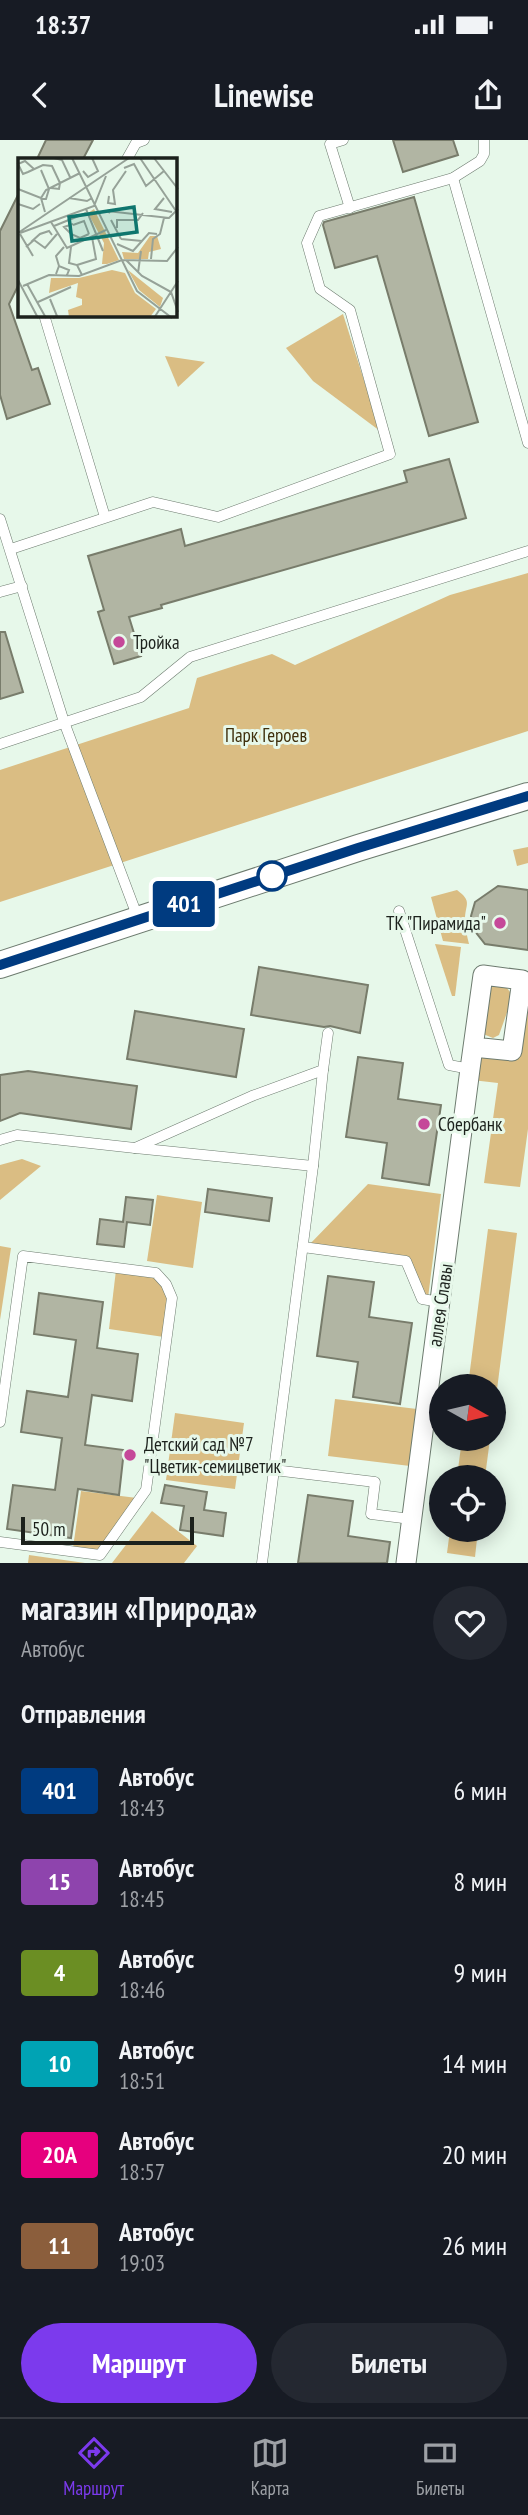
<!DOCTYPE html>
<html lang="ru">
<head>
<meta charset="utf-8">
<style>
  body { margin:0; font-family:"PT Sans Narrow",sans-serif; background:#242831; color:#f1f3f6; height:100vh; display:flex; flex-direction:column; font-size:26px; white-space:nowrap }
  * { box-sizing:border-box; margin:0 }
  p { font-size:23px; color:#9ea1a6 }
  .icon { flex:none; width:38px; height:38px; fill:none; stroke:currentColor; stroke-width:2; stroke-linecap:round; stroke-linejoin:round }
  .map { position:relative; height:1423px; overflow:hidden }
  .sheet { display:flex; flex-direction:column; background:#171b24; flex:1 }
  .sheet>* { flex:none }
  .badge { padding:0 14px; border-radius:5px; font-size:24px; line-height:46px }
  .needle { width:46px; rotate:98deg }
  .fabs { position:absolute; left:429px; top:1234px; display:grid; gap:14px }
  .fabs a { display:grid; place-items:center; width:77px; height:77px; border-radius:50%; background:#171b24; box-shadow:0 4px 18px #0003; font-size:35px }
  .scale { position:absolute; left:21px; bottom:18px; width:173px; box-sizing:border-box; padding-left:7px; border:4px solid #1c211c; border-top:0; font-size:19px; line-height:24px; white-space:nowrap; color:#1c211c; -webkit-text-stroke:5px #e7f8ea; paint-order:stroke }
  .map>.badge { position:absolute; translate:-50% -50%; box-shadow:0 0 0 4px #fff }
  h2 { padding:0 21px; font-size:26px; line-height:63px }
  .round { display:grid; place-items:center; flex:none; width:74px; height:74px; border-radius:37px; background:#242831 }
  .summary { display:flex; align-items:center; justify-content:space-between; height:119px; padding:0 21px }
  h1 { font-size:33px; font-weight:800; line-height:52px }
  .cta { display:flex; gap:14px; margin-top:auto; padding:14px 21px }
  .cta a { flex:1; height:80px; border-radius:42px; background:#7c3aed; color:#fff; font-size:28px; font-weight:800; line-height:80px; text-align:center }
  .cta a+a { background:#242831; color:#f1f3f6 }
  ul { padding:0; list-style:none }
  li { display:flex; align-items:center; gap:21px; height:91px; padding:0 21px }
  li div { flex:1 }
  li b { display:block; font-size:26px }
  li em { font-style:normal }
  li .badge { min-width:77px; font-weight:700; text-align:center }
  .status { display:flex; justify-content:space-between; align-items:center; height:49px; padding:0 35px; background:#171b24; direction:ltr }
  .status svg { height:19px; fill:currentColor }
  header { display:flex; justify-content:space-between; align-items:center; height:91px; padding:0 21px; background:#171b24; font-size:32px; font-weight:800 }
  .tabs { display:flex; justify-content:space-around; align-items:center; height:98px; border-top:2px solid #363941; background:#171b24; font-size:19px; color:#9ea1a6 }
  .tabs a { display:grid; justify-items:center; gap:4px }
  .tabs .active { color:#7c3aed }
  .map>svg:first-child { display:block }
  .green { fill:#dabd83 }
  .building { fill:#b1b5a3; stroke:#787c6b; stroke-width:2 }
  .lines { fill:none; stroke-linecap:round; stroke-linejoin:round }
  .lane-casing { stroke:#6d7b6f; stroke-width:11 }
  .street-casing { stroke:#6d7b6f; stroke-width:21 }
  .secondary-casing { stroke:#6d7b6f; stroke-width:28 }
  .lane { stroke:#fff; stroke-width:10 }
  .street { stroke:#fff; stroke-width:19 }
  .secondary { stroke:#fff; stroke-width:26 }
  .line-casing { stroke:#fff; stroke-width:16 }
  .line { stroke:#003b80; stroke-width:10 }
  .poi-dot { fill:#c54999; stroke:#e7f8ea; stroke-width:2.5 }
  .stop-dot { fill:#fff; stroke:#003b80; stroke-width:3.5 }
  .labels { text-anchor:middle; dominant-baseline:central; stroke-width:6; stroke-linejoin:round; paint-order:stroke }
  .poi-label { font-size:19px; fill:#1c211c; stroke:#e7f8ea; text-anchor:start }
  .park-label { font-size:19px; fill:#3f2f0c; stroke:#e7f8ea }
  .street-label { font-size:19px; fill:#1c211c; stroke:#e7f8ea }
  .inset-road { fill:none; stroke:#96a298; stroke-width:2 }
  .view { fill:#0f766e; fill-opacity:0.15; stroke:#0f766e; stroke-width:3.5 }
  .inset-edge { fill:none; stroke:#1c211c; stroke-width:3.5 }
</style>
</head>
<body>
<div class="status"><b>18:37</b><svg viewBox="0 0 49 12"><path d="M0 12V9h3v3zM5 12V6h3v6zM10 12V3h3v9zM15 12V0h3v12zM26 1h20v11H26zM47 4h2v5h-2z"/></svg></div>
<header><svg class="icon" aria-label="back" viewBox="0 0 24 24"><path d="M15 5l-7 7 7 7"/></svg>Linewise<svg class="icon" aria-label="share" viewBox="0 0 24 24"><path d="M12 15V3M7 8l5-5 5 5M5 13v7h14v-7"/></svg></header>
<div class="map">
<svg width="528" height="1423" viewBox="0 0 528 1423">
  <rect width="100%" height="100%" fill="#e7f8ea"/>
  <!-- green -->
  <g class="green">
    <polygon points="343,174 380,291 313,241 286,208"/>
    <polygon points="165,216 205,222 178,247"/>
    <polygon points="528,433 528,591 0,762 0,630 189,568 197,538 272,514 295,525 450,455"/>
    <polygon points="528,707 528,723 517,726 513,710"/>
    <path d="M457 750C473 762 465 764 465 780 465 788 467 796 469 804L443 801 431 757Z"/>
    <polygon points="435,804 461,807 455,856 452,856"/>
    <polygon points="498,845 507,848 510,852 510,864 499,895 493,898 483,894 490,848"/>
    <polygon points="528,850 528,989 520,1047 484,1043 498,943 472,940 476,911 516,915"/>
    <polygon points="22,1019 41,1026 0,1060 0,1025"/>
    <polygon points="368,1044 441,1054 428,1158 423,1157 407,1120 309,1105"/>
    <polygon points="157,1055 202,1062 193,1128 147,1121"/>
    <polygon points="488,1089 517,1093 494,1273 494,1246 468,1246"/>
    <polygon points="0,1106 11,1108 0,1180"/>
    <polygon points="116,1130 155,1135 169,1158 164,1197 109,1189"/>
    <polygon points="335,1259 417,1269 410,1326 328,1316"/>
    <polygon points="175,1273 244,1283 235,1349 166,1340"/>
    <polygon points="462,1299 490,1299 485,1337 457,1337"/>
    <polygon points="81,1351 137,1358 99,1412 73,1408"/>
    <polygon points="152,1371 197,1406 184,1423 112,1423"/>
    <polygon points="450,1390 478,1390 475,1417 447,1413"/>
    <polygon points="29,1415 85,1423 28,1423"/>
  </g>
  <!-- building -->
  <g class="building">
    <polygon points="46,0 93,0 83,19 37,19"/>
    <polygon points="393,0 453,0 458,15 403,32"/>
    <polygon points="19,53 19,144 9,164 32,230 38,228 50,264 7,279 0,255 0,91"/>
    <polygon points="414,57 478,282 429,296 377,116 335,128 323,85 324,82"/>
    <polygon points="449,319 466,378 161,465 162,468 129,477 141,516 114,524 98,472 104,470 88,416 181,389 185,406 407,342 404,331"/>
    <polygon points="0,492 5,492 23,552 0,559"/>
    <polygon points="498,746 528,750 528,810 485,804 474,790 471,776 475,762"/>
    <polygon points="259,827 368,845 360,893 330,886 324,887 251,875"/>
    <polygon points="135,871 244,889 236,937 127,919"/>
    <polygon points="358,917 403,923 398,959 441,965 429,1045 382,1038 387,1003 346,997"/>
    <polygon points="28,931 137,946 131,989 20,973 0,981 0,935"/>
    <polygon points="208,1049 272,1058 269,1081 205,1072"/>
    <polygon points="126,1057 153,1060 150,1085 127,1082 124,1107 97,1104 100,1079 123,1082"/>
    <polygon points="328,1136 374,1142 369,1177 412,1183 400,1264 353,1257 358,1222 317,1216"/>
    <polygon points="39,1153 103,1162 97,1208 138,1214 132,1261 92,1255 85,1305 124,1310 119,1355 78,1349 71,1398 7,1389 13,1345 55,1350 62,1298 21,1292 27,1251 68,1257 76,1200 34,1194"/>
    <polygon points="165,1345 207,1352 204,1370 226,1373 223,1396 180,1390 184,1366 161,1363"/>
    <polygon points="308,1355 353,1361 348,1396 390,1402 387,1423 298,1423"/>
  </g>
  <g class="lines">
    <!-- lane casing -->
    <g class="lane-casing">
      <g id="lane">
        <polyline points="343,0 330,4 350,68"/>
        <polyline points="127,19 136,3 144,0"/>
        <polyline points="453,38 528,303"/>
        <polyline points="46,175 45,178 105,377"/>
        <polyline points="0,379 64,582 138,778"/>
        <polyline points="11,409 153,362 218,377 390,314 350,170 320,149 307,103 319,76 453,38 480,21 484,14 484,0"/>
        <polyline points="0,452 22,446"/>
        <polyline points="0,604 141,557 190,517 528,411"/>
        <polyline points="399,771 449,925 470,929"/>
        <polyline points="0,1000 17,995 135,1008 252,956 323,930 328,893"/>
        <polyline points="135,1008 313,1026 262,1423"/>
        <polyline points="313,1026 323,930"/>
        <polyline points="303,1107 406,1121 422,1159 440,1162"/>
        <polyline points="0,1282 23,1116 156,1133 166,1144 172,1158 146,1350 100,1415 0,1402"/>
        <polyline points="274,1330 375,1342 371,1374 411,1379"/>
      </g>
    </g>
    <!-- street casing -->
    <g class="street-casing">
      <polyline id="street" points="406,1423 470,929 483,835 522,840 512,911 473,907"/>
    </g>
    <!-- secondary casing -->
    <g class="secondary-casing">
      <polyline id="secondary" points="0,825 358,708 528,656"/>
    </g>
    <!-- lane -->
    <use href="#lane" class="lane"/>
    <!-- street -->
    <use href="#street" class="street"/>
    <!-- secondary -->
    <use href="#secondary" class="secondary"/>
  </g>
  <g class="lines">
    <!-- line casing -->
    <g class="line-casing">
      <polyline id="line" points="0,825 358,708 528,656"/>
    </g>
    <!-- line -->
    <use href="#line" class="line"/>
  </g>
  <!-- markers -->
  <g class="poi-dot">
    <circle cx="119" cy="502" r="7"/>
    <circle cx="500" cy="783" r="7"/>
    <circle cx="424" cy="984" r="7"/>
    <circle cx="130" cy="1315" r="7"/>
  </g>
  <circle class="stop-dot" cx="272" cy="736" r="14"/>
  <g class="labels">
    <!-- poi labels -->
    <g class="poi-label">
      <text x="133" y="502">Тройка</text>
      <text x="486" y="783" text-anchor="end">ТК "Пирамида"</text>
      <text x="438" y="984">Сбербанк</text>
      <text x="144" y="1304">Детский сад №7<tspan x="144" dy="22">"Цветик-семицветик"</tspan></text>
    </g>
    <!-- park labels -->
    <g class="park-label">
      <text x="266" y="595">Парк Героев</text>
    </g>
    <!-- street labels -->
    <g class="street-label">
      <text transform="translate(440 1165) rotate(-82)">аллея Славы</text>
    </g>
  </g>
  <!-- overview -->
  <g transform="translate(18 18)">
    <rect width="159" height="159" fill="#e7f8ea"/>
    <path d="M76 51 101 102 89 106H84L86 85 70 55ZM132 78H139L143 91 131 94 130 101H106L104 94 120 95ZM94 112 107 115 117 135 138 151 132 159H51L50 152 64 147V141L58 139 60 125 31 135 33 120H61ZM110 112 145 140 142 149 121 132Z" fill="#dabd83"/>
    <path class="inset-road" d="M36 0 44 2 52 19M54 0 119 133 154 160M122 0 158 53M136 0 160 31M106 10 116 6 128 28 146 13M16 11 7 3 0 6 5 16 10 14 25 7 34 8 42 25 41 31 33 30M23 12 31 31 28 41H24M65 13 70 19 80 13 74 0M0 31 23 40 27 54M91 38 90 45 97 46 95 32 108 13M23 40 28 32 62 15M51 40 69 43 74 40M146 40 137 51 154 54M0 46 15 51 22 46M68 51 85 93M92 55 89 53 151 60 160 51M93 62 103 81M33 64 49 90 88 72M55 66 46 69 53 76 62 80 71 76M55 67 66 63 71 76M36 68 68 55M99 70V62H120L125 55M0 75 111 0M2 75 76 48 88 18M2 76 15 98M103 81 124 83M13 84 22 76 31 73 34 77M99 86 115 93 131 75 139 76M8 89 16 82 27 90 39 76M53 89 51 105 59 107 64 117M133 101 135 81 142 76 146 60M108 102 124 118 153 134 160 154M59 107 78 101 74 79M41 108 38 98 46 89M120 115 123 93M38 116 41 108 51 112 49 117M0 122 20 160M9 126 28 160M5 128 31 117 61 118 104 102 149 103 160 89M32 141 39 158 35 160M20 144 53 129M136 160 160 123"/>
    <path class="view" d="M116 49 119 74 54 83 51 59Z"/>
    <rect width="159" height="159" class="inset-edge"/>
  </g>
</svg>
<div class="fabs">
<a><svg class="needle" viewBox="-14 -14 28 28"><path d="M0-13l5 13h-10z" fill="#e53935"/><path d="M0 13l5-13h-10z" fill="#9ea1a6"/></svg></a>
<a><svg class="icon" aria-label="locate" viewBox="0 0 24 24"><circle cx="12" cy="12" r="6"/><path d="M12 2v4M12 18v4M2 12h4M18 12h4"/></svg></a>
</div>
<div class="scale">50 m</div>
<b class="badge" style="left:184px;top:764px;background:#003b80;color:#fff">401</b>
</div>
<section class="sheet">
<div class="summary"><div><h1>магазин «Природа»</h1><p>Автобус</p></div><a class="round"><svg class="icon" aria-label="heart" viewBox="0 0 24 24"><path d="M12 20l-8-8c-3-5 5-10 8-4 3-6 11-1 8 4z"/></svg></a></div>
<h2>Отправления</h2>
<ul>
<li><span class="badge" style="background:#003b80;color:#fff">401</span><div><b>Автобус</b><p>18:43</p></div><em>6 мин</em></li>
<li><span class="badge" style="background:#8e44ad;color:#fff">15</span><div><b>Автобус</b><p>18:45</p></div><em>8 мин</em></li>
<li><span class="badge" style="background:#6b8e23;color:#fff">4</span><div><b>Автобус</b><p>18:46</p></div><em>9 мин</em></li>
<li><span class="badge" style="background:#00a3b4;color:#fff">10</span><div><b>Автобус</b><p>18:51</p></div><em>14 мин</em></li>
<li><span class="badge" style="background:#e6007e;color:#fff">20А</span><div><b>Автобус</b><p>18:57</p></div><em>20 мин</em></li>
<li><span class="badge" style="background:#8b5e3c;color:#fff">11</span><div><b>Автобус</b><p>19:03</p></div><em>26 мин</em></li>
</ul>
<div class="cta"><a>Маршрут</a><a>Билеты</a></div>
</section>
<nav class="tabs">
<a class="active"><svg class="icon" aria-label="directions" viewBox="0 0 24 24"><path d="M12 3l9 9-9 9-9-9zM9 14v-3h6M13 9l2 2-2 2"/></svg>Маршрут</a>
<a><svg class="icon" aria-label="map" viewBox="0 0 24 24"><path d="M3 6l6-2 6 2 6-2v14l-6 2-6-2-6 2zM9 4v14M15 6v14"/></svg>Карта</a>
<a><svg class="icon" aria-label="tickets" viewBox="0 0 24 24"><path d="M3 7h18v10H3zM15 7v10"/></svg>Билеты</a>
</nav>
</body>
</html>
